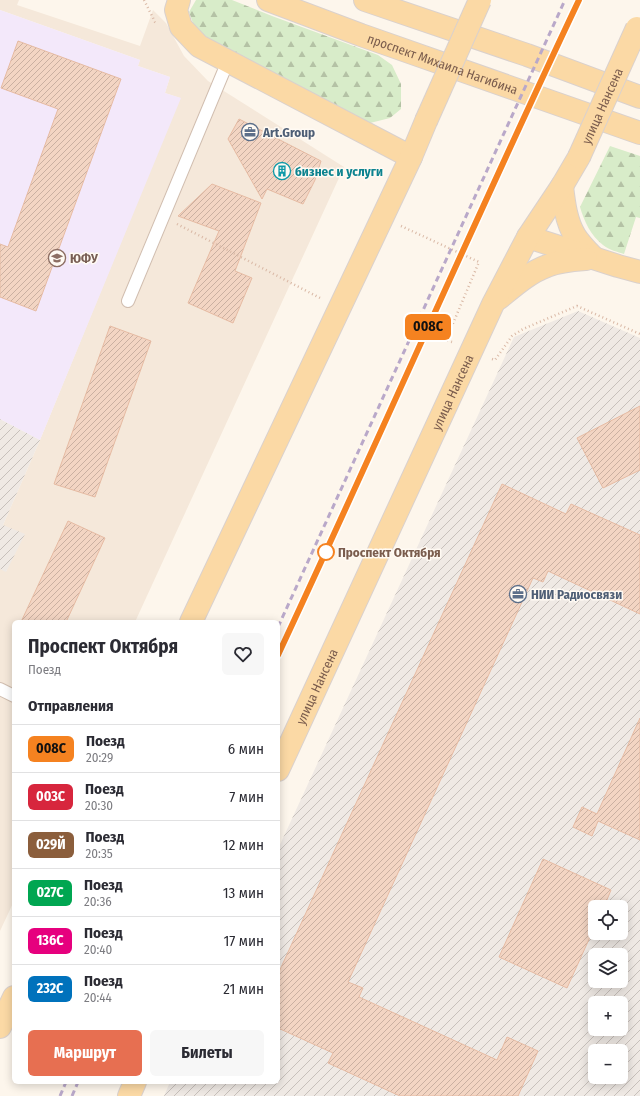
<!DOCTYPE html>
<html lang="ru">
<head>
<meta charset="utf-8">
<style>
  body { margin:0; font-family:"Fira Sans Condensed",sans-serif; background:#f7f7f7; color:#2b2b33; height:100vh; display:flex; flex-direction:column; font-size:15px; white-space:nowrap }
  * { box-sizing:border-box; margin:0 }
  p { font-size:13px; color:#7c7c81 }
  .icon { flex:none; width:22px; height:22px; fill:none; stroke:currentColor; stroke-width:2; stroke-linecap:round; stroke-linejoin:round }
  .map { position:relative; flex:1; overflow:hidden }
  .drawer { position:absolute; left:12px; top:620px; width:268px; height:464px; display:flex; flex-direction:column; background:#fff; border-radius:6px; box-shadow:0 2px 10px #0003 }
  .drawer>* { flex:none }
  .badge { padding:0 8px; border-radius:6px; font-size:14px; line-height:26px }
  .tools { position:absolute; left:588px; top:900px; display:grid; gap:8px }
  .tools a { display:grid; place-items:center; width:40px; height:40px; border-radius:6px; background:#fff; box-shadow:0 2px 10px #0003; font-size:20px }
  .map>.badge { position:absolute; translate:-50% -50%; box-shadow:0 0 0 2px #fff }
  h2 { padding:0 16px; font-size:15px; line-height:36px }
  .round { display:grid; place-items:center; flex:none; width:42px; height:42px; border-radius:6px; background:#f7f7f7 }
  .summary { display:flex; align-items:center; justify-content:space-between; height:68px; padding:0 16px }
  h1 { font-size:19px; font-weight:700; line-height:30px }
  .button { display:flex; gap:8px; margin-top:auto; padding:8px 16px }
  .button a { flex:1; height:46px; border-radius:6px; background:#e76f51; color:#fff; font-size:16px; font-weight:700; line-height:46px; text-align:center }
  .button a+a { background:#f7f7f7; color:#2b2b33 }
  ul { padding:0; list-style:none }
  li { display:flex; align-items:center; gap:12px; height:48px; padding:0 16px; border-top:1px solid #e1e1e2 }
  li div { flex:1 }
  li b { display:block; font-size:15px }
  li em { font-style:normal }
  li .badge { min-width:44px; font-weight:700; text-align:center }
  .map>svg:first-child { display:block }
  .residential { fill:#f5e8da }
  .industrial { fill:url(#industrial-furrows); fill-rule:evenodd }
  .education { fill:#f3e8fa }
  .forest { fill:url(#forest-firs) }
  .building { fill:url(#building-hatch); stroke:#e6bba3 }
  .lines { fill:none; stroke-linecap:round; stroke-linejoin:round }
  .service-casing { stroke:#d1beb0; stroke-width:14 }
  .primary-casing { stroke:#dad1cd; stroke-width:24 }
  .path { stroke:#d9b8a5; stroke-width:2.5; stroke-dasharray:1 3; stroke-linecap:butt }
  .service { stroke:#fff; stroke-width:12 }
  .primary { stroke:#fbd9a5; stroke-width:22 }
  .rail { stroke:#b9a8c9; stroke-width:3; stroke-dasharray:6 4; stroke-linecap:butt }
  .primary-bridge-casing { stroke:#dad1cd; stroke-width:24; stroke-linecap:butt }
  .primary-bridge { stroke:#fbd9a5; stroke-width:22 }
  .line-casing { stroke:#fff; stroke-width:9 }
  .line { stroke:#f58220; stroke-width:6 }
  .stop-dot { fill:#fff; stroke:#f58220; stroke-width:2 }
  .labels { text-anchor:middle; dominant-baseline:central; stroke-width:3; stroke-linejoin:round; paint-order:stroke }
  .street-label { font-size:13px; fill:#7a5c4d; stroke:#fffaf3 }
  .service-label { font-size:13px; font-weight:bold; fill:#4e5e75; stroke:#fffaf3; text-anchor:start }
  .culture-label { font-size:13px; font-weight:bold; fill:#0d838f; stroke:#fffaf3; text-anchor:start }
  .education-label { font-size:13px; font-weight:bold; fill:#785e54; stroke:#fffaf3; text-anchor:start }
  .stop-label { font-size:13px; font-weight:bold; fill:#7a5c4d; stroke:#fffaf3; text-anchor:start }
</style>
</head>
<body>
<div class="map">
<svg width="640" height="1096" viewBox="0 0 640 1096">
  <defs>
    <pattern id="industrial-furrows" width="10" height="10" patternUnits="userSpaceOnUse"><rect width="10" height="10" fill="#efe9e4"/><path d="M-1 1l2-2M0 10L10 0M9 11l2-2" fill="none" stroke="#c7c0bb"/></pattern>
    <pattern id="forest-firs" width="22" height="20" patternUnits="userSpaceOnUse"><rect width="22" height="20" fill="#d8ecc9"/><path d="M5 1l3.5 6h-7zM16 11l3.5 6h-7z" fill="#b4c2a5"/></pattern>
    <pattern id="building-hatch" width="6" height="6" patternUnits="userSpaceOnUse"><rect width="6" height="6" fill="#f3d5c3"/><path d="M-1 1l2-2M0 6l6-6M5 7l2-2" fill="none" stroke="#cab0a1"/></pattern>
  </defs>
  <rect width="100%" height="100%" fill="#fdf6ec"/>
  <!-- residential -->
  <polygon class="residential" points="0,0 19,0 17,5 140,46 153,10 166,23 184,56 208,81 344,167 135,622 14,622 14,901 0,931 0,569 7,571 3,525 40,440 180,98 165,93 170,77 138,66 140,60 0,10"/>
  <!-- industrial -->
  <g class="industrial">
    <path d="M578 311 640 338V1096H164L170 1082H278V849L514 337ZM595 907H621V933H595ZM595 955H621V981H595ZM595 1003H621V1029H595ZM595 1051H621V1077H595Z"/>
    <polygon points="0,419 40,440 3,525 25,534 6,572 0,569"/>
  </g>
  <!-- education -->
  <polygon class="education" points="0,10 140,60 138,66 170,77 165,93 181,98 40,440 0,419"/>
  <!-- forest -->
  <g class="forest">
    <polygon points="196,0 232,0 272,16 378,55 392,65 401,84 401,109 390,118 370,123 216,45 194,26 189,12"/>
    <path d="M610 146 640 156V218L636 217 624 254C618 252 609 250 603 245 591 236 584 221 580 207Z"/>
  </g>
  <!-- building -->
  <g class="building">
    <polygon points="18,41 121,79 36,311 0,297 0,244 8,247 58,109 1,88"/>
    <polygon points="239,119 321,161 315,180 303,204 267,189 262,199 228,139"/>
    <polygon points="212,184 261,203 235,271 252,278 233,323 188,303 219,231 178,216"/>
    <polygon points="110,326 151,341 95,497 54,484"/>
    <polygon points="640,406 640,470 603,488 577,438"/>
    <polygon points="502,484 566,514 571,504 640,535 640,614 548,571 543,582 533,578 348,982 363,988 359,997 497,1060 507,1037 538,1051 518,1096 400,1096 328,1063 333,1053 278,1028 278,974"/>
    <polygon points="68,521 105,538 66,622 21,622"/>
    <polygon points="640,718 640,840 598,821 592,836 573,827 582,807 597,814"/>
    <polygon points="543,859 611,890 604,907 595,907 595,926 567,988 499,957"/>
  </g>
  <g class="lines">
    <!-- service casing -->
    <g class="service-casing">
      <g id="service">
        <polyline points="128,301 228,61"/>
        <polyline points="0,689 14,696"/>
      </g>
    </g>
    <!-- primary casing -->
    <g class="primary-casing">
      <g id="primary">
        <polyline points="179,0 176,10 181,27 199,46 411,157"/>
        <path id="s1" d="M268 0 361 35 640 133"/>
        <polyline points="365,0 527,55 640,97"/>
        <path d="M562 186C564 203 566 221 575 236 580 244 587 251 594 258"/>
        <polyline points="528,237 618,266 640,272"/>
        <path d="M498 299C513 287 528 273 547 266 559 261 573 260 586 259"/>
        <polyline points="191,622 411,157 426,121"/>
        <path id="s2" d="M278 770 493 304 528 237 562 186 579 157"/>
        <polyline points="0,1027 14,997"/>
        <polyline points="129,1096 135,1082"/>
      </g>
    </g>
    <!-- path -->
    <g class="path">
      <polyline points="144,0 155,22 157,23"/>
      <polyline points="177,224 322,299"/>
      <polyline points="401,226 479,262 446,340 452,342"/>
      <polyline points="492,359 495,360 512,336 523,329 577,306 640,334"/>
    </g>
    <!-- service -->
    <use href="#service" class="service"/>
    <!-- primary -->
    <use href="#primary" class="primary"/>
    <!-- rail -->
    <g class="rail">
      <polyline points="278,627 565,0"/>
      <path d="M278 655C380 437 477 218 579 0"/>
      <polyline points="60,1096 66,1082"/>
      <polyline points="72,1096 78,1082"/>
    </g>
    <!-- primary-bridge casing -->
    <g class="primary-bridge-casing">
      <g id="primary-bridge">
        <polyline points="426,121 480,0"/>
        <path id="s3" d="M579 157 637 28"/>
      </g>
    </g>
    <!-- primary-bridge -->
    <use href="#primary-bridge" class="primary-bridge"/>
  </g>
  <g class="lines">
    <!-- line casing -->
    <g class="line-casing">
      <path id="line" d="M278 655C380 437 476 217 579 0"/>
    </g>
    <!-- line -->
    <use href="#line" class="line"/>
  </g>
  <!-- icons -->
  <defs>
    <g id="office-ring" transform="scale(0.9)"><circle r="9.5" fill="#fffaf3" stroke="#5c6f8a" stroke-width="1.5"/><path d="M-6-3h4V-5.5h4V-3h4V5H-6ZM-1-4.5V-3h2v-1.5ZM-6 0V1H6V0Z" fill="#5c6f8a"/></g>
    <g id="building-ring" transform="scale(0.9)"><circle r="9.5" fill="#fffaf3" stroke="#0f9aa8" stroke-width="1.5"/><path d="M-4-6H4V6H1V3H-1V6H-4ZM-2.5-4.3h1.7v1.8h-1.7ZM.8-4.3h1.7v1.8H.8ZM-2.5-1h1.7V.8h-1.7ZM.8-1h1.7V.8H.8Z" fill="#0f9aa8"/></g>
    <g id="university-ring" transform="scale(0.9)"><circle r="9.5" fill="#fffaf3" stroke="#8d6e63" stroke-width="1.5"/><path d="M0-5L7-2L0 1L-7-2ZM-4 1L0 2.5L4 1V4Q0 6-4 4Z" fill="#8d6e63"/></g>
  </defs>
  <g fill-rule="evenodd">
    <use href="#office-ring" x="250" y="132"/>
    <use href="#building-ring" x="282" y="171"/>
    <use href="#university-ring" x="57" y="258"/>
    <use href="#office-ring" x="518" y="594"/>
  </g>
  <!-- markers -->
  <circle class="stop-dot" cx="326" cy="552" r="8"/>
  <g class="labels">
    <!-- street labels -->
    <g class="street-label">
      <text stroke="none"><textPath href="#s1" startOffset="186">проспект Михаила Нагибина</textPath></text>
      <text stroke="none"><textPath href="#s3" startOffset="56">улица Нансена</textPath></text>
      <text stroke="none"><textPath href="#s2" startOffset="416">улица Нансена</textPath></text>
      <text stroke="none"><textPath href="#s2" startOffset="92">улица Нансена</textPath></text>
    </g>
    <!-- service labels -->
    <g class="service-label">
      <text x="263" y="132">Art.Group</text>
      <text x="531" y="594">НИИ Радиосвязи</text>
    </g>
    <!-- culture labels -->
    <g class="culture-label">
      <text x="295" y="171">бизнес и услуги</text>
    </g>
    <!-- education labels -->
    <g class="education-label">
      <text x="70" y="258">ЮФУ</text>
    </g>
    <!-- stop labels -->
    <g class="stop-label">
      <text x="338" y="552">Проспект Октября</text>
    </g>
  </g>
</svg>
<div class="tools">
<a><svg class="icon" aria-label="locate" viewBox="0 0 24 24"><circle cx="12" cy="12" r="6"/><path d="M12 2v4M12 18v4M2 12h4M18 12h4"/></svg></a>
<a><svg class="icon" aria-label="layers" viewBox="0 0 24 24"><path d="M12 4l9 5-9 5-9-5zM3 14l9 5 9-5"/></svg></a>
<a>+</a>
<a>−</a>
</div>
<b class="badge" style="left:428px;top:327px;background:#f58220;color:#111">008С</b>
<section class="drawer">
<div class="summary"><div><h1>Проспект Октября</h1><p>Поезд</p></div><a class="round"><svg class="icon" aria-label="heart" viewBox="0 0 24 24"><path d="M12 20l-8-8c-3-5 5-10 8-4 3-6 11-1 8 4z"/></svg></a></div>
<h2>Отправления</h2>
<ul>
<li><span class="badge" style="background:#f58220;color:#111">008С</span><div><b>Поезд</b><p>20:29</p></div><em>6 мин</em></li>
<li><span class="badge" style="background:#d7263d;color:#fff">003С</span><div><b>Поезд</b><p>20:30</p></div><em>7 мин</em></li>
<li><span class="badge" style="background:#8b5e3c;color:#fff">029Й</span><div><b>Поезд</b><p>20:35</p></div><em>12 мин</em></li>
<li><span class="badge" style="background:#00a651;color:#fff">027С</span><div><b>Поезд</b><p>20:36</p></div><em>13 мин</em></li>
<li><span class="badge" style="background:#e6007e;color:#fff">136С</span><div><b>Поезд</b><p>20:40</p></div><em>17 мин</em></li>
<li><span class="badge" style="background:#0072bc;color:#fff">232C</span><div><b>Поезд</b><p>20:44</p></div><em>21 мин</em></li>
</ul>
<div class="button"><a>Маршрут</a><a>Билеты</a></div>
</section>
</div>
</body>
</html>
